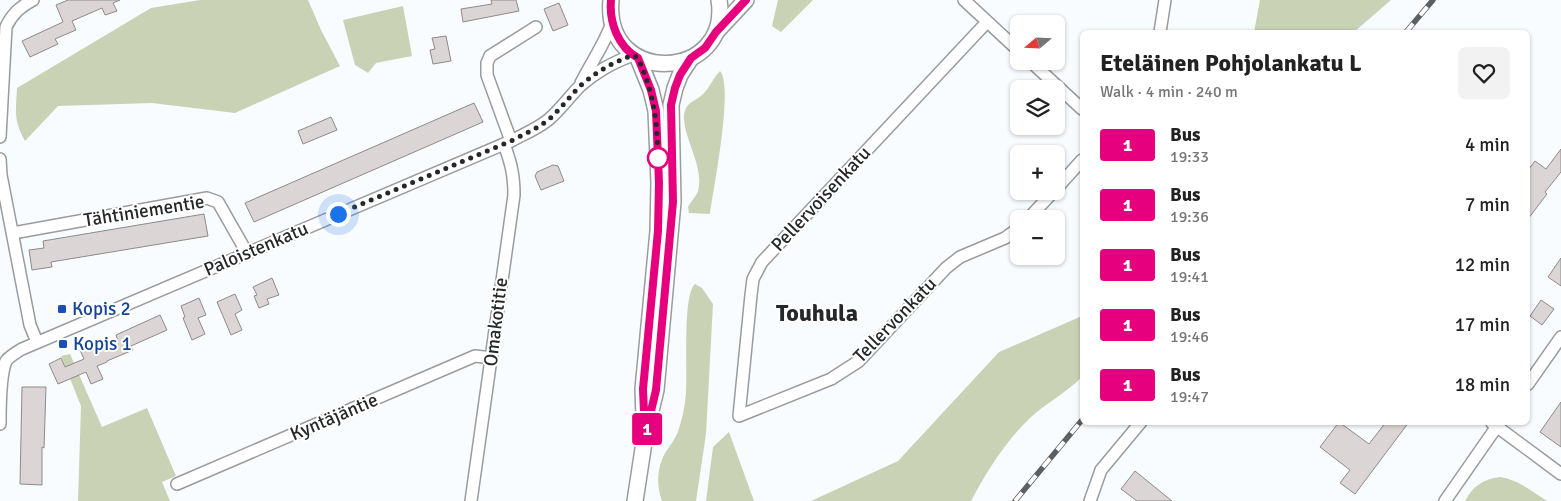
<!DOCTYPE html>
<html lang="en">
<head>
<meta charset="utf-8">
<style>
  body { margin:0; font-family:Signika,sans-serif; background:#f2f2f2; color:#222; height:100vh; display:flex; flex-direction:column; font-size:19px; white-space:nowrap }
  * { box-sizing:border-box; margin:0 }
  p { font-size:16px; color:#767676 }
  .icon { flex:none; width:28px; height:28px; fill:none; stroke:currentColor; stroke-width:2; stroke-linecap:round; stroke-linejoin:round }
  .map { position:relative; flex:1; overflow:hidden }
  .sheet { position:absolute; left:1080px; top:30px; width:450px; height:395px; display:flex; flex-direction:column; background:#fff; border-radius:8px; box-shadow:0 1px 4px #0004 }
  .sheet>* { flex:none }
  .badge { padding:0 10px; border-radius:4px; font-size:18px; line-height:32px }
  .needle { width:32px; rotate:251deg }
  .fabs { position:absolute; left:1010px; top:15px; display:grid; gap:10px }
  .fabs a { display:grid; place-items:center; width:55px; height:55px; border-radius:8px; background:#fff; box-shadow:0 1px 4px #0004; font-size:25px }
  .you { position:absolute; width:25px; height:25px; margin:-12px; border:4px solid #fff; border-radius:50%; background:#1a73e8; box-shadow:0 0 0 8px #1a73e833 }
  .map>.badge { position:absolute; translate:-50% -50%; box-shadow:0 0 0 2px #fff }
  .round { display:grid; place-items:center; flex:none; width:52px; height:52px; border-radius:8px; background:#f2f2f2 }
  .overview { display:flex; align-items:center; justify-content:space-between; height:85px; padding:0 20px }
  h1 { font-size:24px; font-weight:800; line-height:38px }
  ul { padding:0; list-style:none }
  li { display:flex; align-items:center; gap:15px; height:60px; padding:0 20px }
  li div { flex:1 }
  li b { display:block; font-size:19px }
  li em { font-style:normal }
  li .badge { min-width:55px; font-weight:700; text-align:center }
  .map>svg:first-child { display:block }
  .green { fill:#c9d2b5 }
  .building { fill:#dbd6d5; stroke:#8e8a89 }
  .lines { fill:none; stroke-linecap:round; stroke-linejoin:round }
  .street-casing { stroke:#999c9f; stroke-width:14 }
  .secondary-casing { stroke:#999c9f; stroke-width:18 }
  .street { stroke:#fff; stroke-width:11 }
  .secondary { stroke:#fff; stroke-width:15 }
  .rail-casing { stroke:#5d5f60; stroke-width:5.5 }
  .rail { stroke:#fff; stroke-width:4; stroke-dasharray:11; stroke-linecap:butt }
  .line-casing { stroke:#fff; stroke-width:11 }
  .line { stroke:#e6007e; stroke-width:8 }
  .walk { stroke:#262728; stroke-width:5; stroke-dasharray:0 9 }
  .stop-dot { fill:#fff; stroke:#e6007e; stroke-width:2.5 }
  .transit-dot { fill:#1a4fb4; stroke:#fff; stroke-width:2 }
  .labels { text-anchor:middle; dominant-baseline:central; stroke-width:4; stroke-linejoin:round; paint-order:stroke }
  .street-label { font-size:19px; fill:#262728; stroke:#fff }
  .transit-label { font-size:19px; fill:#164399; stroke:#fff; text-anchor:start }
  .district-label { font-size:24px; font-weight:bold; fill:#262728; stroke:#fff }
</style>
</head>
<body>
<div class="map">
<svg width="1561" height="501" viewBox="0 0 1561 501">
  <rect width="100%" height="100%" fill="#f9fcff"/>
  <!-- green -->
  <g class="green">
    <path d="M200 0H308L321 30 340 66 235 113 152 103 58 106 25 141C13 120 16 110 17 88L151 8Z"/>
    <polygon points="778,0 813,0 781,32 772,26"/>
    <polygon points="1260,0 1391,0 1354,32 1254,32"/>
    <polygon points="403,6 412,56 376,63 368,73 355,65 343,20"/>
    <path d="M720 71C734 87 713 190 710 214L689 213 688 207C691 201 696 197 698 191 706 165 676 128 686 108 690 101 699 99 704 93 710 87 713 78 720 71Z"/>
    <path d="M695 284 702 288 713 304 706 434 696 501H662C656 485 657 468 665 453 669 447 674 441 677 434 682 421 685 407 686 393 688 372 682 296 695 284Z"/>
    <path d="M1082 316V377C1066 393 1046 403 1030 418 1005 442 987 471 971 501H811L898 461 999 352Z"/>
    <polygon points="70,354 102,427 147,408 176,476 162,482 170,501 78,501 81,406 61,356"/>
    <polygon points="729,432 754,501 706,501 713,447"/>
    <path d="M1500 477C1519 480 1531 491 1547 501H1465C1473 486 1483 479 1500 477Z"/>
  </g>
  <!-- building -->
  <g class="building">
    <polygon points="68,0 120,0 113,3 117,11 105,15 102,8 72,21 76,30 55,39 58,44 30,57 22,41 63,22 56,5"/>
    <polygon points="491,0 516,0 519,11 463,22 461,9 492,4"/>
    <polygon points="559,3 568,25 553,31 544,9"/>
    <polygon points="446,36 451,61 433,64 430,50 435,49 432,38"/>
    <polygon points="474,103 483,122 254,222 245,203"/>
    <polygon points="331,117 337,130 303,144 298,131"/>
    <polygon points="1561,149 1561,172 1545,192 1547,194 1528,219 1528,170 1535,161 1546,169"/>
    <polygon points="553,165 558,166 564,181 541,190 535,176 537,172"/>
    <polygon points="204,214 208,236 51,262 52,267 32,270 29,250 44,248 43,241"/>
    <polygon points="1561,258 1561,286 1548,277"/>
    <polygon points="272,278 279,295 267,299 269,304 259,308 254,296 257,295 253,287"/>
    <polygon points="235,294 242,310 235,314 242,330 231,335 217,302"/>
    <polygon points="199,298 206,315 198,318 205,334 192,340 183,318 185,317 181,306"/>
    <polygon points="1541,300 1554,309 1542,325 1530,316"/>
    <polygon points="160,315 167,330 131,346 133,350 107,361 107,362 97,366 103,379 91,384 86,372 58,384 49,364 61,358 65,367 84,359 80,350 98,342 101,348 118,341 116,335"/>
    <polygon points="22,387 46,387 44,448 42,447 42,485 20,484"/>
    <polygon points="1561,402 1561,447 1540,432"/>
    <polygon points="1339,422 1369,444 1386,422 1409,422 1355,494 1340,483 1350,470 1320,447"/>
    <polygon points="1135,471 1172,501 1137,501 1121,489"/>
  </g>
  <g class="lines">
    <!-- street casing -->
    <g class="street-casing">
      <g id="street">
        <polyline points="964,0 1019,51"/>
        <polyline points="987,22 762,262 753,279 751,295 739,416 831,379 859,361 946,268 960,257 1005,238 1019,228"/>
        <polyline points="1160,32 1165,0"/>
        <polyline points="1030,61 1082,109"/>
        <path d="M581 83C591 63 604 45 612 23"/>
        <path d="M0 137 6 27C12 14 20 7 33 0"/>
        <polyline points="511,141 487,75 487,63 490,56 536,27"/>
        <polyline points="0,159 1,175 30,325 37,342"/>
        <polyline points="1056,189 1082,160"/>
        <polyline points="1028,219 1054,191"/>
        <polyline points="13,233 207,198 218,202 247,253"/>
        <polyline points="1528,384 1561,337"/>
        <polyline points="1492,423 1561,474"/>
        <path d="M0 424C0 408 0 375 6 361 10 356 17 352 22 349L511 141C524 134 537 129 548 120 560 110 569 97 580 86 597 71 612 63 633 55"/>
        <polyline points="177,484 475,356 492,358"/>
        <path d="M471 501 514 195C514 175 511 163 504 144"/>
        <polyline points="1090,501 1101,470 1141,422"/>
        <polyline points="1445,501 1500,422"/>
      </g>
    </g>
    <!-- secondary casing -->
    <g class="secondary-casing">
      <g id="secondary">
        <path d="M611 0C603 88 732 81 719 0"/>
        <polyline points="717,31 746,0"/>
        <polyline points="638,58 651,90 656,111 659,183 658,231 643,389 644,418"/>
        <polyline points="635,501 645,436 656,390 673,202 671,105 675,88 680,75 691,58"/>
      </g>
    </g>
    <!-- street -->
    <use href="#street" class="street"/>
    <!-- secondary -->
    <use href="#secondary" class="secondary"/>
    <!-- rail casing -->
    <g class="rail-casing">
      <g id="rail">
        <polyline points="1406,32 1433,0"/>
        <polyline points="1015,501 1082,420"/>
      </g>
    </g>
    <!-- rail -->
    <use href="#rail" class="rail"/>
  </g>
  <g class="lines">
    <!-- line casing -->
    <g class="line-casing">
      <path id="line" d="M611 0C609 22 618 47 638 58L651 90 656 111 659 183 658 231 643 389 645 436 656 390 673 202 671 105 675 88 680 75 691 58 705 48 716 32 746 0"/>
    </g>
    <!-- line -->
    <use href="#line" class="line"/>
    <!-- walk -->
    <path class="walk" d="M338 214 511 141C524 134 537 129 548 120 560 110 569 97 580 86 597 71 612 63 633 55L638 58C654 94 657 119 658 158"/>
  </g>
  <!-- markers -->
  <circle class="stop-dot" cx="658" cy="158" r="10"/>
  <g class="transit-dot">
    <rect x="57" y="304" width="10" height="10" rx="2.5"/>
    <rect x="58" y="339" width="10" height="10" rx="2.5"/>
  </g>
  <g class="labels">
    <!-- street labels -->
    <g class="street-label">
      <text transform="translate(821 199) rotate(-47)">Pellervoisenkatu</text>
      <text transform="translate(144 211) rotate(-9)">Tähtiniementie</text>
      <text transform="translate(256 249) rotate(-23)">Paloistenkatu</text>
      <text transform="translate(895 320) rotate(-46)">Tellervonkatu</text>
      <text transform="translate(496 322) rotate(-83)">Omakotitie</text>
      <text transform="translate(334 417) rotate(-23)">Kyntäjäntie</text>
    </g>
    <!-- transit labels -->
    <g class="transit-label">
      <text x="72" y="309">Kopis 2</text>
      <text x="73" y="344">Kopis 1</text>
    </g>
    <!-- district labels -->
    <g class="district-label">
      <text x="817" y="313">Touhula</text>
    </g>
  </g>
</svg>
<div class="fabs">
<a><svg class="needle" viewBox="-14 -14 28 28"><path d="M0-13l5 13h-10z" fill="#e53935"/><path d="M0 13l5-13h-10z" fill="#767676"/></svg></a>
<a><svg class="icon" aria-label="layers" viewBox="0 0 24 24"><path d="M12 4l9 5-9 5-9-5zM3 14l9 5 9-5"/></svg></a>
<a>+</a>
<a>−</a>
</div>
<div class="you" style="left:338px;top:214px"></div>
<b class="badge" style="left:647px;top:429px;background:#e6007e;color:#fff">1</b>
<section class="sheet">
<div class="overview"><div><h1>Eteläinen Pohjolankatu L</h1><p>Walk · 4 min · 240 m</p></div><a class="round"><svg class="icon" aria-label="heart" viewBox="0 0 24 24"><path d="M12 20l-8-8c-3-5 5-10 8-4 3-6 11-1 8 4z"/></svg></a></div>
<ul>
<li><span class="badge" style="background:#e6007e;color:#fff">1</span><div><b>Bus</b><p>19:33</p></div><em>4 min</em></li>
<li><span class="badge" style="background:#e6007e;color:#fff">1</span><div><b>Bus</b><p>19:36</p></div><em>7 min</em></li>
<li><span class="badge" style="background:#e6007e;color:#fff">1</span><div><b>Bus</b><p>19:41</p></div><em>12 min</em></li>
<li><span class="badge" style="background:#e6007e;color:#fff">1</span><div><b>Bus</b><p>19:46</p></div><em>17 min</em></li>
<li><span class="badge" style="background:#e6007e;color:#fff">1</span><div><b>Bus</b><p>19:47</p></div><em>18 min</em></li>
</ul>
</section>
</div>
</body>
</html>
